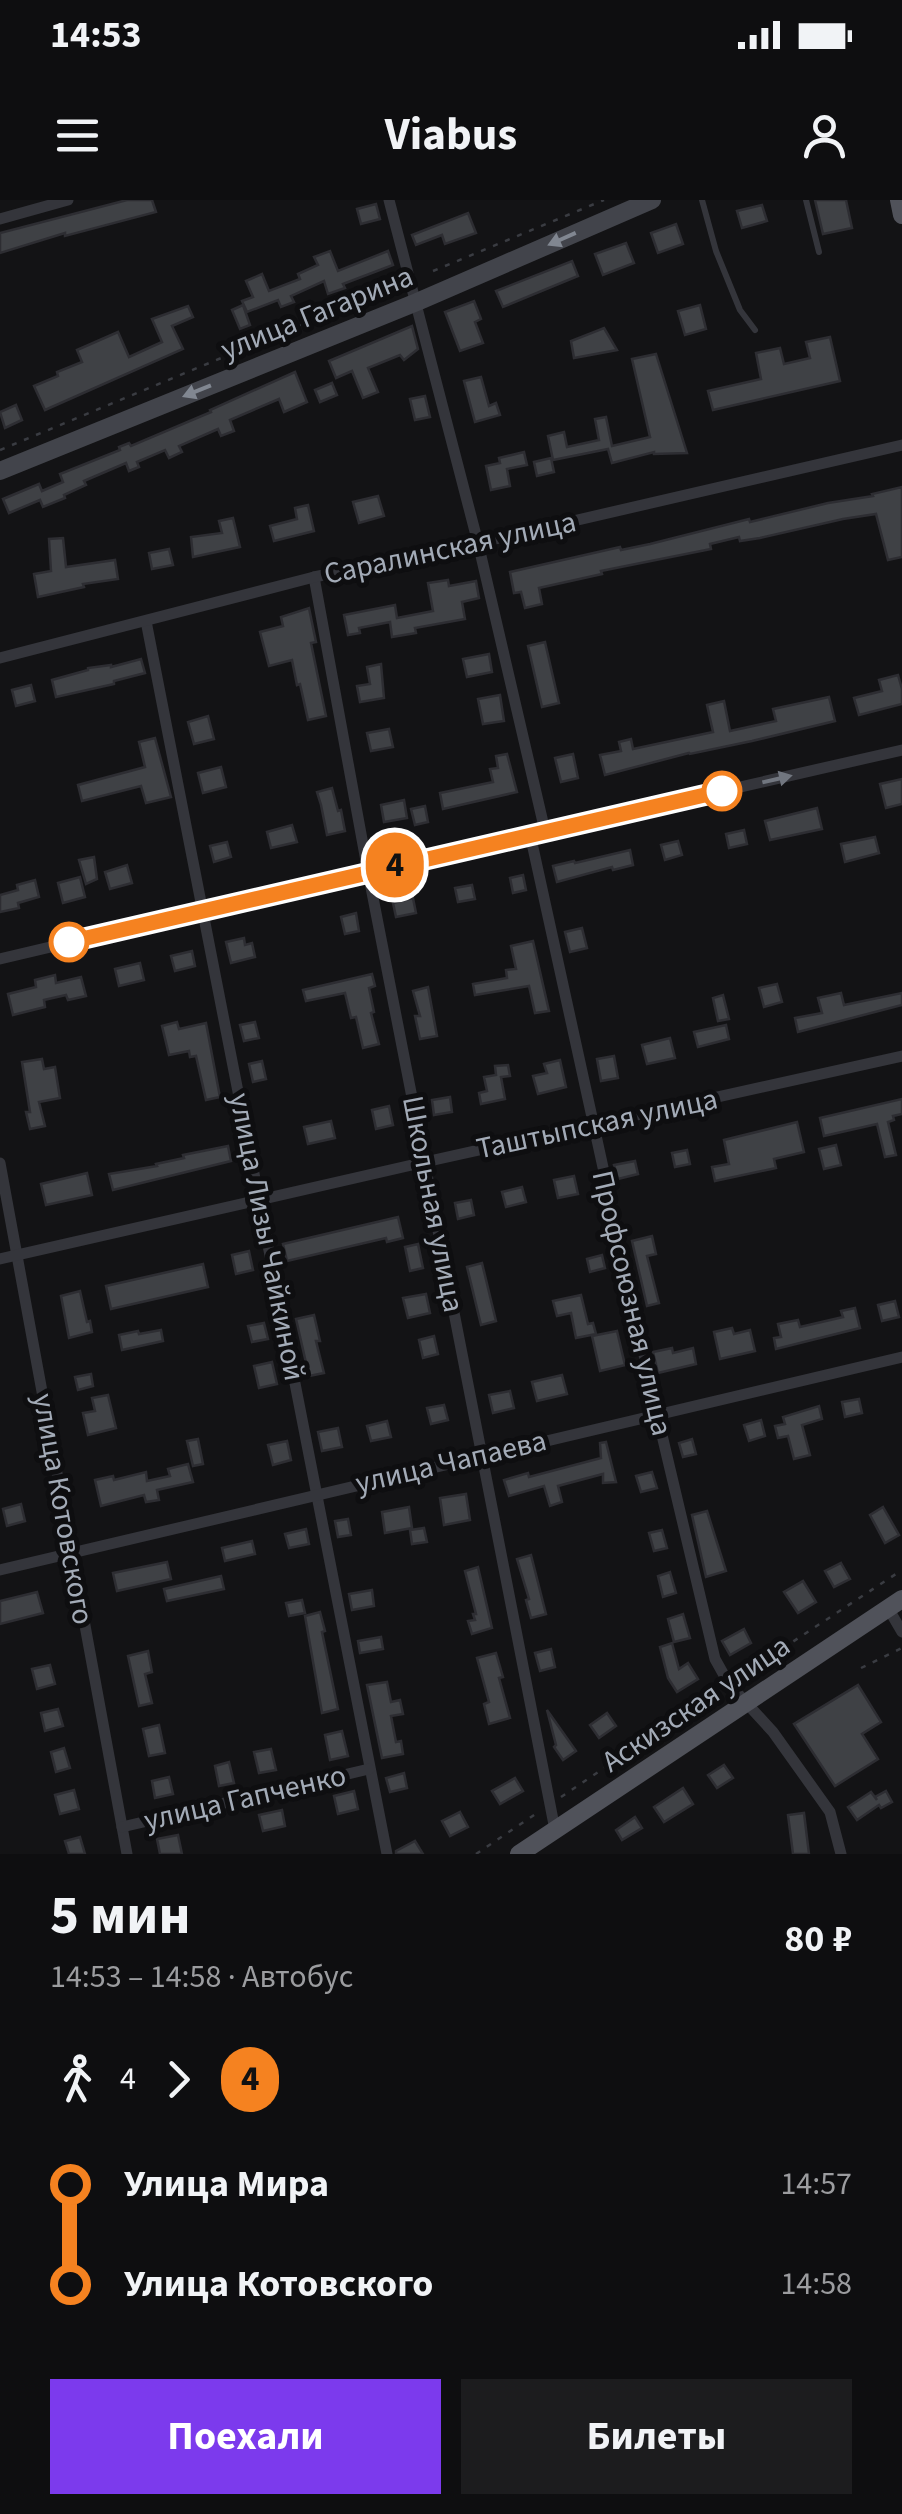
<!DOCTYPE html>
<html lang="ru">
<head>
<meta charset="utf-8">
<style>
  body { margin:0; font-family:"Source Sans 3",sans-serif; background:#1c1c1e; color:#f1f3f6; height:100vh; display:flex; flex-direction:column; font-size:38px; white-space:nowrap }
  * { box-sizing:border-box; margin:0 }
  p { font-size:32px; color:#9b9c9f }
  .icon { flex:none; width:55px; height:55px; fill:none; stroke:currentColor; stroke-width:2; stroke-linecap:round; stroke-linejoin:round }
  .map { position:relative; height:1654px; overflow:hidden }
  .sheet { display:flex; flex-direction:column; background:#0e0e10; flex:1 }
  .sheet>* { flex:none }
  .badge { padding:0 20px; border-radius:32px; font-size:35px; line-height:65px }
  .map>.badge { position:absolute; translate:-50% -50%; box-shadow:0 0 0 5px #fff }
  .legs { display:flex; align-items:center; gap:15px; height:110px; padding:0 50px; font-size:32px }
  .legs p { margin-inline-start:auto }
  .headline { display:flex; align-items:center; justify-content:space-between; height:170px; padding:0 50px }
  h1 { font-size:55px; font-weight:700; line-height:75px }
  .button { display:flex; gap:20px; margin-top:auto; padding:20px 50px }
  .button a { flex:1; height:115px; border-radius:0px; background:#7c3aed; color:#fff; font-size:40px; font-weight:700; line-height:115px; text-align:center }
  .button a+a { background:#1c1c1e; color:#f1f3f6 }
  ul { padding:0 50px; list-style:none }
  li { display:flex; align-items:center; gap:35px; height:100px; font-size:38px }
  li i { display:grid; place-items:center; width:15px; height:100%; margin:0 12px; background:currentColor }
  li i::after { content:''; width:25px; height:25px; margin:-12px; border:8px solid; border-radius:50%; background:#0e0e10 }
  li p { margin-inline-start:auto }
  li:first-child i { background:linear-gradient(#0000 50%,currentColor 0) }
  li:last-child i { background:linear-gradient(currentColor 50%,#0000 0) }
  .status { display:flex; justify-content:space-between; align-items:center; height:70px; padding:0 50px; background:#0e0e10; direction:ltr }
  .status svg { height:28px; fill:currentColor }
  header { display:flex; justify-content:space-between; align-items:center; height:130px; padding:0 50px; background:#0e0e10; font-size:45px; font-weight:700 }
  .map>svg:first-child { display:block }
  .building { fill:#3f4145; stroke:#2d2d32; stroke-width:2.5 }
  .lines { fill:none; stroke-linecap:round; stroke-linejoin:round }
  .path { stroke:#3a3c42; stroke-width:2.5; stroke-dasharray:5 8; stroke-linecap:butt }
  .lane { stroke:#34353b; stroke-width:6 }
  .street { stroke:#34353b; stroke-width:11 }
  .secondary { stroke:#42444b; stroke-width:18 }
  .primary { stroke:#50525a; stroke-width:18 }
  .oneway { fill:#818791 }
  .oneway2 { fill:#71767f }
  .line-1-casing { stroke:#fff; stroke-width:22 }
  .line-1 { stroke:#f58220; stroke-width:15 }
  .stop-1-dot { fill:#fff; stroke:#f58220; stroke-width:5 }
  .labels { text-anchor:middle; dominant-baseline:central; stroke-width:10; stroke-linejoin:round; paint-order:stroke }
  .street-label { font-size:30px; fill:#a3abb7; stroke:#0e0e10 }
</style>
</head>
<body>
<div class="status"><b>14:53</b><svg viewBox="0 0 49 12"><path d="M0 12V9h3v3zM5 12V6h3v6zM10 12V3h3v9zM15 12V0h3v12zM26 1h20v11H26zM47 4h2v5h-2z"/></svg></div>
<header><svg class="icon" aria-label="menu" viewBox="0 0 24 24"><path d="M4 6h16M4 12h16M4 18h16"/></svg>Viabus<svg class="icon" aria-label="person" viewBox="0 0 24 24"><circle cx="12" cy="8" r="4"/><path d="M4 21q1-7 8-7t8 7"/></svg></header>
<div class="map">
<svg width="902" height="1654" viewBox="0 0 902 1654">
  <rect width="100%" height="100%" fill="#131315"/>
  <!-- building -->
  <g class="building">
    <polygon points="127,0 152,0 156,12 65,36 65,33 0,53 0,33"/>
    <polygon points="815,0 846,0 852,28 823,34"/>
    <polygon points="376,4 380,19 361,24 357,9"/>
    <polygon points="762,5 767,21 742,28 737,11"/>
    <polygon points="468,13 476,33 445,44 442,35 416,45 412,35"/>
    <polygon points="676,24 683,44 658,53 651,33"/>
    <polygon points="626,43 634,63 603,75 595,54"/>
    <polygon points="330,51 338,71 388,51 393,65 343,84 345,88 328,94 324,81 291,96 294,102 281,107 278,100 247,112 242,101 253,97 246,81 262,74 269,91 300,79 298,74 318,65 314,57"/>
    <polygon points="572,61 578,76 503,107 496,91"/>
    <polygon points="474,101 481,119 475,122 483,143 460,151 445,112"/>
    <polygon points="243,105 250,125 240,129 232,110"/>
    <polygon points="700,105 706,129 685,135 678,111"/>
    <polygon points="188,106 193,117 172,126 183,149 45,210 34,186 58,176 57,172 82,162 77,150 118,132 129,157 162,142 152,119"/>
    <polygon points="412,126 418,149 404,160 400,155 368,168 378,192 363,198 352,171 336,178 329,161"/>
    <polygon points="604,128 617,150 574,158 571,141"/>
    <polygon points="830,137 840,181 713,210 708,191 761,179 756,153 780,148 784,164 810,158 806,142"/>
    <polygon points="656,154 687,253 654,254 654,252 612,263 608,249 553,260 548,236 564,232 567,247 599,240 595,219 606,217 612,246 650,237 632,159"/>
    <polygon points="295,172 307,202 284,212 279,199 230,220 234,231 221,236 218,229 179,246 182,252 169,258 165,250 137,262 139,267 129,271 126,263 84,281 86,285 64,295 65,298 43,307 40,300 9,313 3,299 39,284 42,291 63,282 60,274 120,250 119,247 129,243 131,246 211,212 210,210"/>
    <polygon points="481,177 489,206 496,203 500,215 475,222 464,181"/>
    <polygon points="332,183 337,195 320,202 315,190"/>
    <polygon points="425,196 430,217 415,220 410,199"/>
    <polygon points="16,205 22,220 5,228 0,212"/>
    <polygon points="524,252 527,265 507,269 510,286 491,290 486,266 500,263 499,258"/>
    <polygon points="551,258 554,272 537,276 534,262"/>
    <polygon points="902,287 902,357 888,360 876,314 843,319 760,338 740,341 739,337 710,344 711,349 601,371 602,374 539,388 542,404 525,408 521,392 514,393 510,372 620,347 621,350 650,344 749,319 750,322 828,303 873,296 872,294"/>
    <polygon points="378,296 384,316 359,323 353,302"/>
    <polygon points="308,305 314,331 274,341 270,326 297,319 295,308"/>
    <polygon points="233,318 240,347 193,357 191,337 222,333 219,321"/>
    <polygon points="63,338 66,367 115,360 118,379 83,384 84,387 38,397 34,374 51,371 49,339"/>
    <polygon points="169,349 173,365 152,369 149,353"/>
    <polygon points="448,380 449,386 476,381 479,398 462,402 465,419 415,428 416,433 392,437 390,422 359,428 360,433 348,435 344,415 395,405 397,418 433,411 428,383"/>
    <polygon points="309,408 316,442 311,443 326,516 308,520 300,484 297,485 292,460 269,466 260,432 283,426 281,417"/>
    <polygon points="545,442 559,503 542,507 528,446"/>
    <polygon points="489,454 492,472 467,477 463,459"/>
    <polygon points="141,459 145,473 114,481 114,484 56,497 52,480 88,470 88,468 111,465 111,467"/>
    <polygon points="381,464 384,498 360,502 357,486 370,484 367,467"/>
    <polygon points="898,475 902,489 902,504 859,515 854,498 882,491 879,480"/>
    <polygon points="31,485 35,501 16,506 12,490"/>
    <polygon points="500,495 504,521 483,524 478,499"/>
    <polygon points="829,497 835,521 752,541 690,554 689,553 605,575 600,555 621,551 619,542 631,539 633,549 713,532 707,505 724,501 730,531 776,521 773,509"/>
    <polygon points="208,516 214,539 194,544 188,522"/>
    <polygon points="389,529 393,547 371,551 367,533"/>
    <polygon points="155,538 171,597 146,603 141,586 82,601 78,585 145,567 139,542"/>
    <polygon points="507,554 517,592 443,609 440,593 493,582 490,569 498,568 496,556"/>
    <polygon points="573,554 578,578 561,582 555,558"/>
    <polygon points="221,567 226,587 203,593 198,573"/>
    <polygon points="902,579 902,604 886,608 880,584"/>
    <polygon points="332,588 338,611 341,610 345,631 327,635 321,605 317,592"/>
    <polygon points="404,600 407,618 384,622 381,605"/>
    <polygon points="425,606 428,622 415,625 411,609"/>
    <polygon points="817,608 822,629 770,640 765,621"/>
    <polygon points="292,625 297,642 271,648 267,632"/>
    <polygon points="744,630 747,644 729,648 726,634"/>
    <polygon points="875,637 879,653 845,662 841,644"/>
    <polygon points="678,641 682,655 665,660 661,645"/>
    <polygon points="227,642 231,657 214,662 210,646"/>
    <polygon points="630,650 633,665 613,670 612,667 557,682 553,666 574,661 575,663"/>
    <polygon points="94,657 97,679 86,684 79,660"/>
    <polygon points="127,665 132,683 110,689 105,672"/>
    <polygon points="523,675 526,690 513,693 510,678"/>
    <polygon points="80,677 85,697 63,703 58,683"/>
    <polygon points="35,680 39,697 18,703 19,708 0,712 0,695 18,690 17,685"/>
    <polygon points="472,685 475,699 458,702 455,688"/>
    <polygon points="413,698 416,713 396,717 393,703"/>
    <polygon points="356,713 359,731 345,734 341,717"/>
    <polygon points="582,728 587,748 570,752 565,732"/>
    <polygon points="244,738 245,745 252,743 255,757 231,763 226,742"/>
    <polygon points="533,741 549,811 535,813 529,786 475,795 473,784 507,778 506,770 516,769 511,746"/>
    <polygon points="192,751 195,766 175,771 171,756"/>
    <polygon points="140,763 144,780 119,786 115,769"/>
    <polygon points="372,774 375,786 369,788 374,812 371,813 379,844 363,848 356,817 351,818 345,793 306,801 303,790"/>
    <polygon points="55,775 56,783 81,777 86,796 68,800 66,795 44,800 45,807 13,815 8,794 36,787 35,780"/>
    <polygon points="777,784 782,802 764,807 759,788"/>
    <polygon points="428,787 437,836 420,839 415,816 420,816 413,791"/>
    <polygon points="841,793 844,805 902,793 902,805 798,832 795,818 822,813 818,798"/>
    <polygon points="723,795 729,819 718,821 713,798"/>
    <polygon points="177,822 179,829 206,823 220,897 206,900 196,856 190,857 189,851 169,855 162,826"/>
    <polygon points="255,822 259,838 244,841 240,825"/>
    <polygon points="726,825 729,839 698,847 694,832"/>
    <polygon points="670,838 675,858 647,864 642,845"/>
    <polygon points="614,856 618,878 601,881 597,859"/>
    <polygon points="42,859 44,869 55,867 60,898 39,902 45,926 30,929 26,912 30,912 22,862"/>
    <polygon points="560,860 566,887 538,894 533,876 547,873 544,864"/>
    <polygon points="262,861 266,879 253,882 249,864"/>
    <polygon points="508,865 510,876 501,877 505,899 481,904 479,893 487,891 484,877 496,875 495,866"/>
    <polygon points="450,897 452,912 434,915 432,900"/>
    <polygon points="902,899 902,914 893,916 894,920 888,922 896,955 885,957 877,924 824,936 820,918"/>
    <polygon points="389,906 393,925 376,929 372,910"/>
    <polygon points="331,921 335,938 308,944 304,927"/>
    <polygon points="797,922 804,952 774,959 776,968 715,981 712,967 729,964 724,940"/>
    <polygon points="836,945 841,965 824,969 819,949"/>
    <polygon points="228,946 231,961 113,990 109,974 157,966 156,964 184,958 183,955"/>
    <polygon points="687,950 690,964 675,967 672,953"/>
    <polygon points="635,961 638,974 618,979 614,965"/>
    <polygon points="87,973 92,995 46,1005 41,984"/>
    <polygon points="574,976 578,994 558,998 554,980"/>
    <polygon points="522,987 526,1002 506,1007 502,992"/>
    <polygon points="471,1000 474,1015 458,1019 455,1003"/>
    <polygon points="398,1017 403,1038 387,1042 386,1038 287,1061 283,1044"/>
    <polygon points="652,1036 656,1054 647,1056 659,1103 647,1106 632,1041"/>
    <polygon points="418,1044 423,1068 410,1071 405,1047"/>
    <polygon points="249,1051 253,1070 236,1074 232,1055"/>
    <polygon points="602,1055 605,1068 590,1072 587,1059"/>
    <polygon points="482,1063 496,1121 481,1125 467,1067"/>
    <polygon points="203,1064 208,1087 111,1109 106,1086"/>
    <polygon points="80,1091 87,1122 90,1121 92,1132 69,1138 61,1096"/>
    <polygon points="426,1094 430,1113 408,1118 403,1098"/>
    <polygon points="581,1095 588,1124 593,1123 596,1134 576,1138 571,1113 557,1116 553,1101"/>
    <polygon points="895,1101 899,1117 882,1121 878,1105"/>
    <polygon points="855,1108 860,1128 776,1149 774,1138 781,1137 778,1124 798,1120 800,1127 843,1117 841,1111"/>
    <polygon points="314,1115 320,1141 316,1141 324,1173 309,1176 296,1119"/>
    <polygon points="264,1123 268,1139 252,1142 248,1126"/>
    <polygon points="732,1128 734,1134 750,1130 755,1151 720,1159 714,1132"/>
    <polygon points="161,1130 163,1141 122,1150 119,1135 138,1131 139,1134"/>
    <polygon points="617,1131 625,1165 600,1171 592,1136"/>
    <polygon points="434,1136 438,1154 423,1158 419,1140"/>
    <polygon points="672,1148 673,1153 693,1148 696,1164 658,1173 653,1152"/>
    <polygon points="272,1162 277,1184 259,1188 254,1166"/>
    <polygon points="91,1174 93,1186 78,1190 75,1177"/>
    <polygon points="562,1175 567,1194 537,1201 532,1182"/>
    <polygon points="510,1191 514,1208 493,1213 489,1195"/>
    <polygon points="108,1195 116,1228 88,1235 83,1213 95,1211 92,1198"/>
    <polygon points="859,1199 862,1213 845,1217 842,1202"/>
    <polygon points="444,1205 448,1220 431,1224 427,1208"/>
    <polygon points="819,1206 822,1219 802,1225 810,1255 794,1259 788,1236 778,1238 775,1226 785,1224 783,1217"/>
    <polygon points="761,1220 765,1236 749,1241 744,1225"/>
    <polygon points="387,1221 391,1237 371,1241 367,1226"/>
    <polygon points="338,1228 342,1247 322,1251 318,1232"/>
    <polygon points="198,1239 203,1264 193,1266 187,1241"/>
    <polygon points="692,1239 696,1254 683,1257 679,1243"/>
    <polygon points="287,1241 291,1260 273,1265 268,1245"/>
    <polygon points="606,1242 616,1282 603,1283 603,1274 558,1286 562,1302 550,1306 544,1286 509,1296 504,1280 528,1273 529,1277 601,1258 600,1243"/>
    <polygon points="188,1264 193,1282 157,1290 159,1300 146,1302 144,1295 101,1306 95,1280 113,1276 114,1280 146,1272 147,1281 170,1276 168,1269"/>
    <polygon points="652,1272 657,1288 641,1292 636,1276"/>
    <polygon points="466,1294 470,1320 444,1325 440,1298"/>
    <polygon points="21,1304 25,1321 7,1326 3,1309"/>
    <polygon points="409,1307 412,1328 385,1333 382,1312"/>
    <polygon points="883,1307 899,1335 885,1343 870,1315"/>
    <polygon points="707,1311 726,1371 706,1377 692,1315"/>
    <polygon points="348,1319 351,1335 338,1337 335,1321"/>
    <polygon points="424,1328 427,1342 412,1344 410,1330"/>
    <polygon points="306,1329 309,1344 289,1348 285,1334"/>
    <polygon points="662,1330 667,1348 654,1351 649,1333"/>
    <polygon points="252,1341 255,1354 225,1361 222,1348"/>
    <polygon points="531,1355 546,1414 531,1418 526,1400 529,1399 517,1359"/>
    <polygon points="167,1362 171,1379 117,1391 113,1373"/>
    <polygon points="841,1363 850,1379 834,1387 825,1371"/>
    <polygon points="478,1367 492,1428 472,1434 468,1421 475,1420 473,1414 476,1414 465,1371"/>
    <polygon points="670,1372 676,1393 663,1397 658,1376"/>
    <polygon points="221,1376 224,1389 167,1401 164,1389"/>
    <polygon points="803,1381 816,1402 798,1413 784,1392"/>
    <polygon points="372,1390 374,1406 352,1410 349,1394"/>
    <polygon points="37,1392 43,1413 0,1424 0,1401"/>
    <polygon points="302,1400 305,1413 289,1416 286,1403"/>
    <polygon points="320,1412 325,1431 322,1432 338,1509 322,1513 305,1416"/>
    <polygon points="683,1414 690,1438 674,1442 668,1419"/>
    <polygon points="744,1429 751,1443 730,1455 722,1441"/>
    <polygon points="381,1437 383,1449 360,1453 358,1441"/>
    <polygon points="672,1443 679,1469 688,1463 698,1479 677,1492 668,1478 660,1447"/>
    <polygon points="551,1449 555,1467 540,1471 535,1453"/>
    <polygon points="148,1451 152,1472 145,1474 152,1503 139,1506 128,1456"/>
    <polygon points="496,1453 503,1477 499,1478 510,1518 489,1524 484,1504 489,1502 477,1458"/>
    <polygon points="50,1465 55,1484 37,1489 32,1469"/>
    <polygon points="387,1482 391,1502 400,1500 403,1514 391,1516 396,1542 401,1541 403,1554 382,1558 367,1485"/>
    <polygon points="858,1485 881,1522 862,1534 878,1559 835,1586 794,1524"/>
    <polygon points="58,1509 63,1526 45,1531 41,1513"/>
    <polygon points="547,1510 576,1551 563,1560 554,1547 556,1545"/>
    <polygon points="607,1513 616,1526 599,1538 590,1525"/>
    <polygon points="159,1525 165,1553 149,1556 143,1529"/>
    <polygon points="342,1531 348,1556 330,1560 325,1535"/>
    <polygon points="64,1548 70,1568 56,1572 51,1552"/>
    <polygon points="271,1549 276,1570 259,1573 254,1552"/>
    <polygon points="229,1562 234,1583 219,1586 215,1566"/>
    <polygon points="724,1565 733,1578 717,1588 708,1575"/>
    <polygon points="404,1573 407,1588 390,1592 386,1578"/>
    <polygon points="169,1577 173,1594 155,1598 152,1581"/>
    <polygon points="515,1578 523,1591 500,1604 492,1591"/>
    <polygon points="683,1588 693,1604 664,1622 654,1607"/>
    <polygon points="74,1590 79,1609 60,1614 55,1595"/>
    <polygon points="354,1591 358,1609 338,1614 334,1596"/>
    <polygon points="886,1591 892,1602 881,1608 879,1605 857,1620 848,1607 871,1592 877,1600 875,1597"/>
    <polygon points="282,1610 285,1626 263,1631 259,1615"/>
    <polygon points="460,1612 468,1627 450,1636 442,1621"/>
    <polygon points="804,1613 809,1654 793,1654 788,1615"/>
    <polygon points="635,1617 642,1628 622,1640 616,1630"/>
    <polygon points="178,1635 182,1654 160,1654 157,1639"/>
    <polygon points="80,1637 85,1654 69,1654 65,1641"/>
    <polygon points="415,1641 423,1654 396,1654 396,1651"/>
  </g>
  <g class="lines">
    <!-- path -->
    <g class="path">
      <polyline points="433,71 604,0"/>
      <polyline points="0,250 392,87"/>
      <polyline points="861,1468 902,1448"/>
      <polyline points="739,1477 902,1370"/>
      <polyline points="561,1597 720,1490"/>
      <polyline points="476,1654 537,1613"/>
    </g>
    <!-- lane -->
    <g class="lane">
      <polyline points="702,0 716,51 740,110 755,130"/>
      <polyline points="806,0 819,52"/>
    </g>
    <!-- street -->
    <g class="street">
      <polyline points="389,0 478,343 545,631"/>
      <polyline points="0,19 68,0"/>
      <polyline points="314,377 368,672 555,1630"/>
      <polyline points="146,421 387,1654"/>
      <polyline points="0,458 314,377 478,343 902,245"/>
      <polyline points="530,634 657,1214 715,1459 729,1484 773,1532 830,1612 841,1654"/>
      <polyline points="0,759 368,672 902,550"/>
      <polyline points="0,963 127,1654"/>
      <polyline points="0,1059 425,962 902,856"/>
      <polyline points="0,1370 902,1157"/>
      <polyline points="888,1408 902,1432"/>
      <polyline points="122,1627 369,1569"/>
    </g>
    <!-- secondary -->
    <polyline class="secondary" points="0,271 417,102 652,0"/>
    <!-- primary -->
    <g class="primary">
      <polyline points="899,0 902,15"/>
      <polyline points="519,1654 902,1399"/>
    </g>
  </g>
  <!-- one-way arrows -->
  <defs><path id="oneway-solid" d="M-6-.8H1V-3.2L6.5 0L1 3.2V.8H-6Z" transform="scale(2.5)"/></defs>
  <g class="oneway">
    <use href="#oneway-solid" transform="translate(562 39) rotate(156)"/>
    <use href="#oneway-solid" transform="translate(197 191) rotate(158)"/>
  </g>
  <use class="oneway2" href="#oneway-solid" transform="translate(777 579) rotate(-13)"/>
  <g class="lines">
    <!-- line-1 casing -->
    <g class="line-1-casing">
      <polyline id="line-1" points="69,742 722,591"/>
    </g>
    <!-- line-1 -->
    <use href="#line-1" class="line-1"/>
  </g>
  <!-- markers -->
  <g class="stop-1-dot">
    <circle cx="722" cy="591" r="18"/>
    <circle cx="69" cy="742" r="18"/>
  </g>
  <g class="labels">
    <!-- street labels -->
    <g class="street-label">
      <text transform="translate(317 113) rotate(-22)">улица Гагарина</text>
      <text transform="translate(450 348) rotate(-12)">Саралинская улица</text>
      <text transform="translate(597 924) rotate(-12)">Таштыпская улица</text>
      <text transform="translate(433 1004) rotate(79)">Школьная улица</text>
      <text transform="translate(267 1037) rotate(79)">улица Лизы Чайкиной</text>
      <text transform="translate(632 1103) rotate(77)">Профсоюзная улица</text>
      <text transform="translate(451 1262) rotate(-13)">улица Чапаева</text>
      <text transform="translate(63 1309) rotate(80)">улица Котовского</text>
      <text transform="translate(696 1504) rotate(-34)">Аскизская улица</text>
      <text transform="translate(245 1598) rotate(-13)">улица Гапченко</text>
    </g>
  </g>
</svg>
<b class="badge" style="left:395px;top:665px;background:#f58220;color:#111">4</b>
</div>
<section class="sheet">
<div class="headline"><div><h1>5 мин</h1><p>14:53 – 14:58 · Автобус</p></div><b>80 ₽</b></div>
<div class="legs"><svg class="icon" aria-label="walk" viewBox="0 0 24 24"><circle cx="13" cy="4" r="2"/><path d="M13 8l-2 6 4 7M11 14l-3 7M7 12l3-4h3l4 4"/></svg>4<svg class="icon" aria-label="forward" viewBox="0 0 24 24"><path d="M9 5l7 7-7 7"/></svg><b class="badge" style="background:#f58220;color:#111">4</b></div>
<ul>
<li><i style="color:#f58220"></i><b>Улица Мира</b><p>14:57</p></li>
<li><i style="color:#f58220"></i><b>Улица Котовского</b><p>14:58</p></li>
</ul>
<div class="button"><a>Поехали</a><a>Билеты</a></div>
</section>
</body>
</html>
